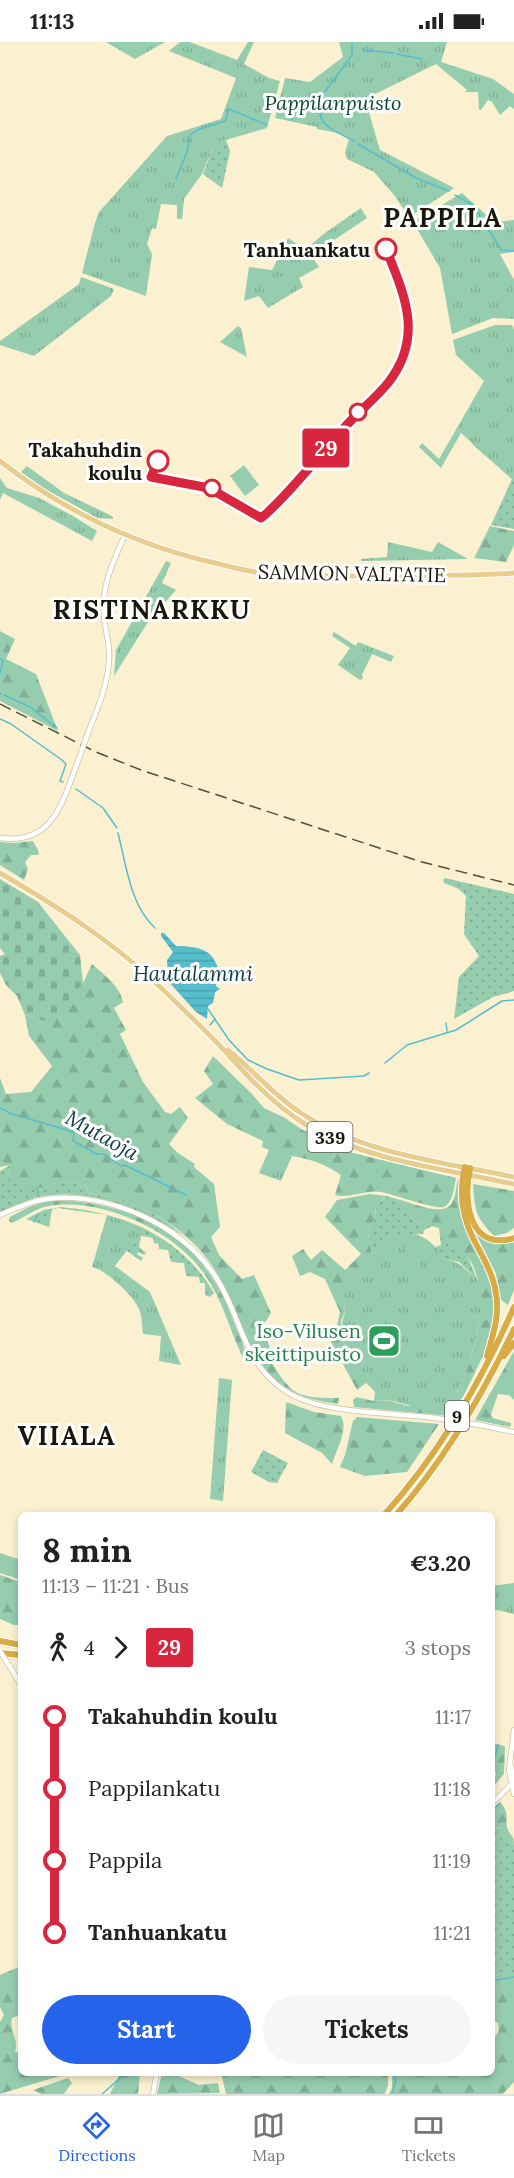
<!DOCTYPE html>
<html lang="en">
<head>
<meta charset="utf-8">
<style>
  body { margin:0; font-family:Lora,serif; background:#f6f6f6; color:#222; height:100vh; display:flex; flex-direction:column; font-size:22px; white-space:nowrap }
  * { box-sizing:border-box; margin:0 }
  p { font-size:20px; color:#767676 }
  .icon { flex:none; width:33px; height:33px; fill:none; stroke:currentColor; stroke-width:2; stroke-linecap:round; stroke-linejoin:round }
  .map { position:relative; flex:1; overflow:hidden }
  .side { position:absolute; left:18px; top:1470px; width:477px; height:564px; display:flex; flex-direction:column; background:#fff; border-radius:9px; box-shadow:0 3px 9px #0003 }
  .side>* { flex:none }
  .badge { padding:0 12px; border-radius:4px; font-size:21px; line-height:39px }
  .map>.badge { position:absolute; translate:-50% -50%; box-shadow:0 0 0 3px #fff }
  .legs { display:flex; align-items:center; gap:9px; height:66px; padding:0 24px; font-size:20px }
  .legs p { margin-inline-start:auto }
  .head { display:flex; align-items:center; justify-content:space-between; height:102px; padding:0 24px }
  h1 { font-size:33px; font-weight:700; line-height:45px }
  .primary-button { display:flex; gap:12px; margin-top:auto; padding:12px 24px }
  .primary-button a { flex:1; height:69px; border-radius:36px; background:#2563eb; color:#fff; font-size:24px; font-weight:700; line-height:69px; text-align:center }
  .primary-button a+a { background:#f6f6f6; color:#222 }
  ul { padding:0 24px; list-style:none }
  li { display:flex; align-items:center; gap:21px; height:72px; font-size:22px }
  li i { display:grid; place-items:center; width:9px; height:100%; margin:0 8px; background:currentColor }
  li i::after { content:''; width:15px; height:15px; margin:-8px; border:4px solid; border-radius:50%; background:#fff }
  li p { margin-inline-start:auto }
  li:first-child i { background:linear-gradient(#0000 50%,currentColor 0) }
  li:last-child i { background:linear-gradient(currentColor 50%,#0000 0) }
  .status { display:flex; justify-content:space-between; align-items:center; height:42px; padding:0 30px; background:#fff; direction:ltr }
  .status svg { height:16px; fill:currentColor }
  .tab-bar { display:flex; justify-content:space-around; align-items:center; height:84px; border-top:2px solid #e0e0e0; background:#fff; font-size:16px; color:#767676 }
  .tab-bar a { display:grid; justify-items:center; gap:3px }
  .tab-bar .on { color:#2563eb }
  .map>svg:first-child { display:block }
  .grass { fill:url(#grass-dots) }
  .forest { fill:url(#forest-firs) }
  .cemetery { fill:url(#cemetery-stones) }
  .park { fill:url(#park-tufts) }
  .pitch { fill:#96cdaf }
  .water { fill:url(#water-rules) }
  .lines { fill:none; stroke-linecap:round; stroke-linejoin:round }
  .stream { stroke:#55bdcc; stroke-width:1.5 }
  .secondary-casing { stroke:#cdc4a4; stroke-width:6 }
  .primary-casing { stroke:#fff; stroke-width:7 }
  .motorway-casing { stroke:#fff; stroke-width:8 }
  .secondary { stroke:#fff; stroke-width:4.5 }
  .primary { stroke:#e8cd8f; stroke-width:5 }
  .motorway { stroke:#d9ab45; stroke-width:6 }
  .rail { stroke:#534e3d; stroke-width:1.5; stroke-dasharray:12 6; stroke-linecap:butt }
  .secondary-bridge-casing { stroke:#cdc4a4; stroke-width:6; stroke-linecap:butt }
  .secondary-bridge { stroke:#fff; stroke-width:4.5 }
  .line-1-casing { stroke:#fff; stroke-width:14 }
  .line-1 { stroke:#d7263d; stroke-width:9 }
  .stop-1-dot { fill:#fff; stroke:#d7263d; stroke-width:3 }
  .labels { text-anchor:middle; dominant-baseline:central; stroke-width:6; stroke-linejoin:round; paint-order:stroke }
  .shield { fill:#fff; stroke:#5e5c54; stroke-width:1.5 }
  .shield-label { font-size:18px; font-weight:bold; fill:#19160a }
  .park-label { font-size:20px; font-style:italic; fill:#08492f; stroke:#fff }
  .stop-label { font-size:20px; font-weight:bold; fill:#19160a; stroke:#fff; text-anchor:end }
  .street-label { font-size:20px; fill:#19160a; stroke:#fff }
  .leisure-label { font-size:20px; fill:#27864d; stroke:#fff; text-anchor:end }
  .water-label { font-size:21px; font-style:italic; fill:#0e3f45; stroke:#fff }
  .district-label { font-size:26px; font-weight:bold; letter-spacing:1.5px; fill:#19160a; stroke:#fff }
</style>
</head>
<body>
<div class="status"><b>11:13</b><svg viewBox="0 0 49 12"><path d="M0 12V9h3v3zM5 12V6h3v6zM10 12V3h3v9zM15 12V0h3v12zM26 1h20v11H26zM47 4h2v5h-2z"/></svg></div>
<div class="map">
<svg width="514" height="2052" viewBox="0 0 514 2052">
  <defs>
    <pattern id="grass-dots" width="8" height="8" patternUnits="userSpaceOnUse" patternTransform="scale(1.5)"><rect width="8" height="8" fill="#96cdaf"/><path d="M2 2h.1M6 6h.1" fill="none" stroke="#81af95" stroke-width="1.8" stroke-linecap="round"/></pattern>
    <pattern id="forest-firs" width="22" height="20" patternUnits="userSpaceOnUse" patternTransform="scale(1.5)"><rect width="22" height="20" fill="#96cdaf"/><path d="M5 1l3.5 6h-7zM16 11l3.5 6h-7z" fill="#81af95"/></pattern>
    <pattern id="cemetery-stones" width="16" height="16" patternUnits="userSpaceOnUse" patternTransform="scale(1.5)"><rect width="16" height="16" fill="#96cdaf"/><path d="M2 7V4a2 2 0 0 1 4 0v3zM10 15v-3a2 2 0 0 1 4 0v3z" fill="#81af95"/></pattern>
    <pattern id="park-tufts" width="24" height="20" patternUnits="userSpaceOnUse" patternTransform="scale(1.5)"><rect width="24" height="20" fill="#96cdaf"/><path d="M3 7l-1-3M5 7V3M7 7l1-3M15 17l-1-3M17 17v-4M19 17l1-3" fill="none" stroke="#81af95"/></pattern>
    <pattern id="water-rules" width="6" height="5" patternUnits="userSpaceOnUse" patternTransform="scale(1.5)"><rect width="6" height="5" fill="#55bdcc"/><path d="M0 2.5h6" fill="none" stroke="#49a2ae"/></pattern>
  </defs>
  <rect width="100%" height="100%" fill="#fbf1d0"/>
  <!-- grass -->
  <g class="grass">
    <polygon points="226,98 230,109 222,146 203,132 215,101"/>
    <polygon points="514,369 514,487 491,483 512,437 472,402"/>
    <polygon points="445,836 514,852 514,949 493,955 454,977 459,935 479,914 464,892 466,854 459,847 444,841 443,838"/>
    <path d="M10 1123 9 1137 62 1139 87 1144 88 1151C126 1157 157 1169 185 1195 144 1168 91 1145 39 1155 26 1158 13 1165 0 1170V1129Z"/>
    <path d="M387 1154 397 1157 402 1170 411 1173 412 1178 433 1184 424 1188 423 1192C401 1193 387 1196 372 1212L368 1191 375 1174 376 1163Z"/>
    <path d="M61 1165C124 1171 181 1194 214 1251L210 1255 205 1253V1241H200L199 1235 186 1234 184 1221 171 1220 168 1208 159 1207V1202L154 1201 153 1196 141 1194 139 1205 146 1211 144 1213 138 1210 137 1212 143 1216 141 1219 127 1209 125 1210 107 1173 58 1166 52 1167 49 1185 26 1177 44 1168Z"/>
    <polygon points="439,1186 442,1187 449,1199 467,1213 477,1237 459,1220 443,1217 435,1205 441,1203"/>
    <polygon points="263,1408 288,1421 277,1441 269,1440 251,1430"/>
    <polygon points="494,1785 505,1788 514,1802 514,1931 502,1931 492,1936 492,1786"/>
  </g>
  <!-- forest -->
  <g class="forest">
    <polygon points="490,484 514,489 514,503 506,520 474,516"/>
    <polygon points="0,589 15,597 6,617 36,632 58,689 0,659"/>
    <polygon points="33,799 39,810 38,813 31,813 25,820 28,827 24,838 0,823 0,800 14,801"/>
    <path d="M92 922C104 933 120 944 123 960L114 966 126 988 120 992 143 1040 165 1070 171 1072 180 1065 188 1076 169 1102 178 1111 195 1122 194 1125 214 1142 220 1185 211 1195 219 1213 242 1237 254 1233 271 1271 263 1284 271 1310 258 1313 256 1310 253 1312C241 1290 235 1266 224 1244 197 1189 146 1160 88 1151L87 1144 62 1139 55 1148 12 1141 9 1137 10 1123 0 1125V1036L6 1052 31 1050 52 1024 29 994 25 973 44 979 83 941Z"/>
    <path d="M213 1014 252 1052 264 1066 285 1076 301 1087 353 1111 456 1136C454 1145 453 1161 444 1165 437 1168 392 1152 381 1150 366 1147 350 1157 335 1153L341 1133C325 1122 311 1117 292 1114 284 1113 277 1107 269 1108L262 1105 263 1099 227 1082 195 1056 213 1042 204 1029Z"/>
    <path d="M458 1137 460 1139 459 1157 491 1238 495 1262 493 1282 483 1314 464 1353 450 1374 354 1365 353 1358 356 1355 374 1359H390L408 1364 458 1349C475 1314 493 1248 467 1214 463 1208 454 1205 449 1199 446 1196 444 1191 442 1187L412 1178 411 1173 402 1171 397 1157C411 1160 443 1176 452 1161 456 1154 456 1144 458 1137Z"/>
    <path d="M473 1142 514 1149V1186L507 1191 494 1194C475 1174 475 1169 473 1142Z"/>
    <polygon points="370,1152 387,1154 376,1163 375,1174 368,1191 372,1212 344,1253 345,1270 341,1279 339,1305 366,1341 357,1348 330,1298 335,1293 340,1270 325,1237 310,1230 300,1234 292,1214 303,1207 311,1218 322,1208 345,1228 361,1212 325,1175 337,1158"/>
    <path d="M61 1158C147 1164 204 1198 234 1280 238 1292 245 1303 246 1315L244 1316 241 1312C229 1285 222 1257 205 1233 176 1189 101 1155 49 1164 36 1166 23 1176 12 1181L9 1179 10 1175C30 1164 38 1160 61 1158Z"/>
    <path d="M475 1190C487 1198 499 1204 514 1200V1248L508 1263 500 1257 496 1232Z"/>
    <polygon points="514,1309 514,1358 509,1353 498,1352 491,1372 493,1376 511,1381 511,1383 510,1385 475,1378"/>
    <path d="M268 1315C292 1353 294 1356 339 1356L338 1362C302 1357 282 1349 259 1320L262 1316Z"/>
    <path d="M286 1360 314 1370 341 1374C349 1387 336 1409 332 1422L322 1411 285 1391Z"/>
    <polygon points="357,1375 439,1382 407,1430 365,1434 340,1425 345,1413 353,1379"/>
    <polygon points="0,1511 21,1518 21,1538 0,1531"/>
    <polygon points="0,1533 21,1540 21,1583 14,1583 0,1577"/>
    <polygon points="492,1701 505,1704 504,1732 492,1746 496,1731 494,1729 492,1736"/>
    <path d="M500 1760C511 1772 504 1778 508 1788 511 1794 514 1794 514 1802 505 1794 506 1783 492 1786V1768Z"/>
    <path d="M21 1924V1979L17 1974 12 1976C9 1989 19 1996 15 2010L21 2011V2031H69L0 2052V1980L4 1973 0 1965V1933Z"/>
    <path d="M502 1931H514V2040L503 2052H389L392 2046V2031H492V1996C498 1993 500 1989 498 1981L492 1978V1936Z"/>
    <polygon points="120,2031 140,2031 138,2052 110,2052"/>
    <polygon points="162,2031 172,2031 199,2043 218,2041 220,2051 157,2052"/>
    <polygon points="223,2031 388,2031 388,2043 385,2052 226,2052 222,2035"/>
    <polygon points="68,2036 72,2041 64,2052 41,2052 33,2048"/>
  </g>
  <!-- cemetery -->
  <polygon class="cemetery" points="0,837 38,860 80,913 83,941 56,973 44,979 25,973 17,954 6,943 0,931 0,914 5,912 0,906"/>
  <!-- park -->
  <g class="park">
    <polygon points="106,0 165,0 135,17"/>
    <polygon points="180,0 190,0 237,18 248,0 254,0 244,22 269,36 280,39 267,86 215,101 202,132 184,157 182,177 177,177 177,163 161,162 156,187 152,186 147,202 152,212 146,254 82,231 95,181 99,170 167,94 221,77 236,36 169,9"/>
    <polygon points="339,0 447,0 441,20 493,37 514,52 514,67 510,64 500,73 492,60 488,58 481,68 479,67 478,50 465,50 467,48 436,22 365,57 380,108 454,146 409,175 394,153 374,130 347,117 345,110 349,97 338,91 317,87 317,85 275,76 285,36 310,40 343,15"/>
    <polygon points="462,151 494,180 514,178 514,210 500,212 514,238 514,277 493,276 452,292 440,226 413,180"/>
    <polygon points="361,166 367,176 315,211 313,216 319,225 299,236 303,245 268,266 259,254 244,259 249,225 272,228 288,196 306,208 322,193"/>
    <polygon points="81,235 114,247 111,254 34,314 0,303 0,299 79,242"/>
    <polygon points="495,283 512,283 514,288 514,433 512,437 461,391 441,426 419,405 422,401 439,417 484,339 456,313 453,298"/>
    <polygon points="238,284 241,286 247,315 220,300"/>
    <polygon points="27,424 64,451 108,472 113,475 113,477 97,476 83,468 43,446 21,430"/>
    <polygon points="0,436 7,446 39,456 73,474 97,489 92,499 3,451 0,458"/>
    <polygon points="388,500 432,510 438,500 468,517 361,519 361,517 387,515"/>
    <polygon points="166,519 171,521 162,541 176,548 148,580 114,634 116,608"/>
    <polygon points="334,590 356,604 358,600 394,614 391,620 372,612 362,633 363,636 360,638 338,623 350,606 332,594"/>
    <polygon points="272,1107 292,1114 281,1139 259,1131 269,1108"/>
    <path d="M107 1173 144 1186 115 1224 150 1250 181 1323 159 1319 161 1294 143 1292C142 1284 142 1274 139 1267 132 1252 107 1229 92 1225Z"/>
    <path d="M413 1192C427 1195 437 1204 443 1217 458 1220 459 1221 470 1231 472 1233 476 1234 477 1237 489 1255 470 1330 458 1348 454 1355 445 1362 437 1364 423 1369 406 1362 392 1359 386 1358 380 1359 374 1359L375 1350C363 1337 347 1324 340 1307 336 1297 342 1281 345 1271 346 1266 343 1259 344 1253 346 1242 376 1204 386 1198 394 1194 404 1194 413 1192Z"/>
    <polygon points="219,1336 232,1338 223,1459 210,1457"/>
    <polygon points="514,1541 514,1572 492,1567 492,1544"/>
  </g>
  <!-- pitch -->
  <g class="pitch">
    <polygon points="286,232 293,246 269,258 262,244"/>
    <polygon points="244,423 259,443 245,454 230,434"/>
    <path d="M404 1200C414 1200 423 1208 423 1218L417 1221 427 1229 430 1238 410 1252H408L410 1221 404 1205Z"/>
  </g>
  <!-- water -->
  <path class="water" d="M161 891H164L176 904C196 905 211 905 218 926 219 931 216 938 216 944L220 947 215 950 213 961 208 964 207 977 196 970 168 939 167 918 173 910 161 894Z"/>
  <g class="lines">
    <!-- stream -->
    <g class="stream">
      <polyline points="363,8 394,11"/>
      <polyline points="397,12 422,17"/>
      <polyline points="324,51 352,13 352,0"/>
      <path d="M321 55C313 84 334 88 354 99"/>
      <polyline points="313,66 320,66"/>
      <polyline points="292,78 296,69 308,64"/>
      <polyline points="358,102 416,136 449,149"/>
      <polyline points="176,137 187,110 190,93 197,88 225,79 229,67 267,83"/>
      <path d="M455 153 476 165C482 181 493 193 501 208L514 209"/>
      <polyline points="0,616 3,619 0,631"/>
      <polyline points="0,651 1,652"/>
      <polyline points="4,653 30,665 57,686"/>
      <polyline points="0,677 11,682 62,718 66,722 60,739 63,740"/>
      <polyline points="76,747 103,766 117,786"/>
      <path d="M118 791C126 822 130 863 155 886"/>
      <polyline points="208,967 229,998 248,1018 267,1027 299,1038 364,1034 369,1031"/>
      <polyline points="446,981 447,989"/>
      <polyline points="210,983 215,977"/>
      <polyline points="385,1021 407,1003 456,988 502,959 514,958"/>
      <path d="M0 1066 12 1072 74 1090 73 1099C80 1103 89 1106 95 1112H104L121 1124 125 1123 186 1153"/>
      <polyline points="37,1146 38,1153"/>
      <polyline points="34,1180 38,1172"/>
      <polyline points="492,1724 498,1703"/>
      <polyline points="492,1768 500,1761"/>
      <polyline points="492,1939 514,1935"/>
      <polyline points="102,2052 126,2031"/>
      <polyline points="392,2052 396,2038 393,2031"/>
    </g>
    <!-- secondary casing -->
    <g class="secondary-casing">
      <g id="secondary">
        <path d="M88 691C97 668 107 645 109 620 111 604 105 589 104 574 101 544 113 520 125 493"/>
        <path d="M0 796C53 803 62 761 77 722"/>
        <path d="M0 1173C15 1166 31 1159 47 1157 109 1149 184 1184 217 1237 242 1276 242 1319 284 1348 320 1373 392 1370 436 1376"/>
        <polyline points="480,1383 514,1390"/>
        <polyline points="12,1628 21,1643"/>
        <polyline points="514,1688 509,1728 514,1752"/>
        <polyline points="510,1721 514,1736"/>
        <polyline points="492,1761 514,1740"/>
        <polyline points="153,2052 157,2031"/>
      </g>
    </g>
    <!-- primary casing -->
    <g class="primary-casing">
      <g id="primary">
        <path d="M0 419C61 467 127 499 202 518 220 522 237 527 255 530 302 535 349 534 396 534 435 533 475 534 514 531"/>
        <path d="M0 831C55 863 109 897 156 941 179 963 202 985 224 1008 248 1035 274 1063 305 1082 366 1119 445 1127 514 1142"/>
        <path d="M228 1008C253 1028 274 1054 301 1071 363 1112 442 1120 514 1135"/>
      </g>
    </g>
    <!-- motorway casing -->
    <g class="motorway-casing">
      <g id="motorway">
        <path d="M465 1125C459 1149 462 1174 473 1196 482 1214 493 1231 496 1251 500 1273 493 1293 487 1314"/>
        <path d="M470 1126C463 1157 468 1210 514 1196"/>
        <polyline points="504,1314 514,1301"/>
        <path d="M384 1473C439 1412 481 1340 514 1265"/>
        <path d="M396 1473C445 1418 482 1354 514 1287"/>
        <polyline points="0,1599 21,1603"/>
        <polyline points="0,1611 21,1613"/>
      </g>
    </g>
    <!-- secondary -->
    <use href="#secondary" class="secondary"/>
    <!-- primary -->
    <use href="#primary" class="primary"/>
    <!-- motorway -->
    <use href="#motorway" class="motorway"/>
    <!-- rail -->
    <polyline class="rail" points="0,662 96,710 141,728 422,820 514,843"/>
    <!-- secondary-bridge casing -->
    <g class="secondary-bridge-casing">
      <g id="secondary-bridge">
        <polyline points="77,722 88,691"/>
        <polyline points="436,1376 480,1383"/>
        <polyline points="0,1609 12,1628"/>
      </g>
    </g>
    <!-- secondary-bridge -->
    <use href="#secondary-bridge" class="secondary-bridge"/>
  </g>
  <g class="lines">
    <!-- line-1 casing -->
    <g class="line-1-casing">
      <path id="line-1" d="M158 419 151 435 209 446 261 476 266 472C294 446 317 416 343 387 357 371 374 358 388 341 424 295 405 254 386 207"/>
    </g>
    <!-- line-1 -->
    <use href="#line-1" class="line-1"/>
  </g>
  <!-- icons -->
  <defs>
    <g id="stadium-square" transform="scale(1.725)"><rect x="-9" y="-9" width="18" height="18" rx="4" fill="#2e9e5b" stroke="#fff"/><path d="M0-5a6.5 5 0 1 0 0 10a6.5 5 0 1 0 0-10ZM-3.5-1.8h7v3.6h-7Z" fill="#fff"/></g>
  </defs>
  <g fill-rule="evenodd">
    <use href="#stadium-square" x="384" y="1299"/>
  </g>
  <!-- markers -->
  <g class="stop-1-dot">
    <circle cx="386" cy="207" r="10"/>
    <circle cx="358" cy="370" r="8"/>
    <circle cx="158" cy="419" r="10"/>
    <circle cx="212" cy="446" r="8"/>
  </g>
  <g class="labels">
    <!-- shield labels -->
    <g class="shield">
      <rect x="307.5" y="1080" width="45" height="30" rx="4.5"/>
      <rect x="445" y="1359" width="24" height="30" rx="4.5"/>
    </g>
    <g class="shield-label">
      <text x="330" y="1095">339</text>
      <text x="457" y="1374">9</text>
    </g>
    <!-- park labels -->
    <g class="park-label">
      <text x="333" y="60">Pappilanpuisto</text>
    </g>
    <!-- stop labels -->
    <g class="stop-label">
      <text x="370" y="207">Tanhuankatu</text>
      <text x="142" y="407">Takahuhdin<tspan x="142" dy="23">koulu</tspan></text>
    </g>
    <!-- street labels -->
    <g class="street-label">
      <text transform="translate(352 531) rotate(1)">SAMMON VALTATIE</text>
    </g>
    <!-- leisure labels -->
    <g class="leisure-label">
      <text x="361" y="1288">Iso-Vilusen<tspan x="361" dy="23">skeittipuisto</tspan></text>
    </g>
    <!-- water labels -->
    <g class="water-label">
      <text x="193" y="931">Hautalammi</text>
      <text transform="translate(102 1093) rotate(29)">Mutaoja</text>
    </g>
    <!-- district labels -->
    <g class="district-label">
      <text x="443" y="175">PAPPILA</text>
      <text x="152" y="567">RISTINARKKU</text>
      <text x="67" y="1393">VIIALA</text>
    </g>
  </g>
</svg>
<b class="badge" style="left:326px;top:406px;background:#d7263d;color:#fff">29</b>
<section class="side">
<div class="head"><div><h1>8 min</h1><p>11:13 – 11:21 · Bus</p></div><b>€3.20</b></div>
<div class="legs"><svg class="icon" aria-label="walk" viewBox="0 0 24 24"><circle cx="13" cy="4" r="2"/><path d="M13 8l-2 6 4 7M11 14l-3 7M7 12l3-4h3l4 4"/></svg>4<svg class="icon" aria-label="forward" viewBox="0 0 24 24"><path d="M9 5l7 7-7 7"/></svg><b class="badge" style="background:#d7263d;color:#fff">29</b><p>3 stops</p></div>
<ul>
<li><i style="color:#d7263d"></i><b>Takahuhdin koulu</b><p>11:17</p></li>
<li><i style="color:#d7263d"></i><span>Pappilankatu</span><p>11:18</p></li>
<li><i style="color:#d7263d"></i><span>Pappila</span><p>11:19</p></li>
<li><i style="color:#d7263d"></i><b>Tanhuankatu</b><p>11:21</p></li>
</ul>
<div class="primary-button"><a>Start</a><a>Tickets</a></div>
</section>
</div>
<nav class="tab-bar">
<a class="on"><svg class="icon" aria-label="directions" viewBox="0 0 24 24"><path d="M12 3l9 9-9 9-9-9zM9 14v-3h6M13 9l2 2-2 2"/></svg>Directions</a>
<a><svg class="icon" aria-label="map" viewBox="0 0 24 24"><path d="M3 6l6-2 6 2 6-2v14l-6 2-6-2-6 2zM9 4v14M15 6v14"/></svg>Map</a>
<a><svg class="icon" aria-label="tickets" viewBox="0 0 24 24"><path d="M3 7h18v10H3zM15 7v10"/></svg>Tickets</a>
</nav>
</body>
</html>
